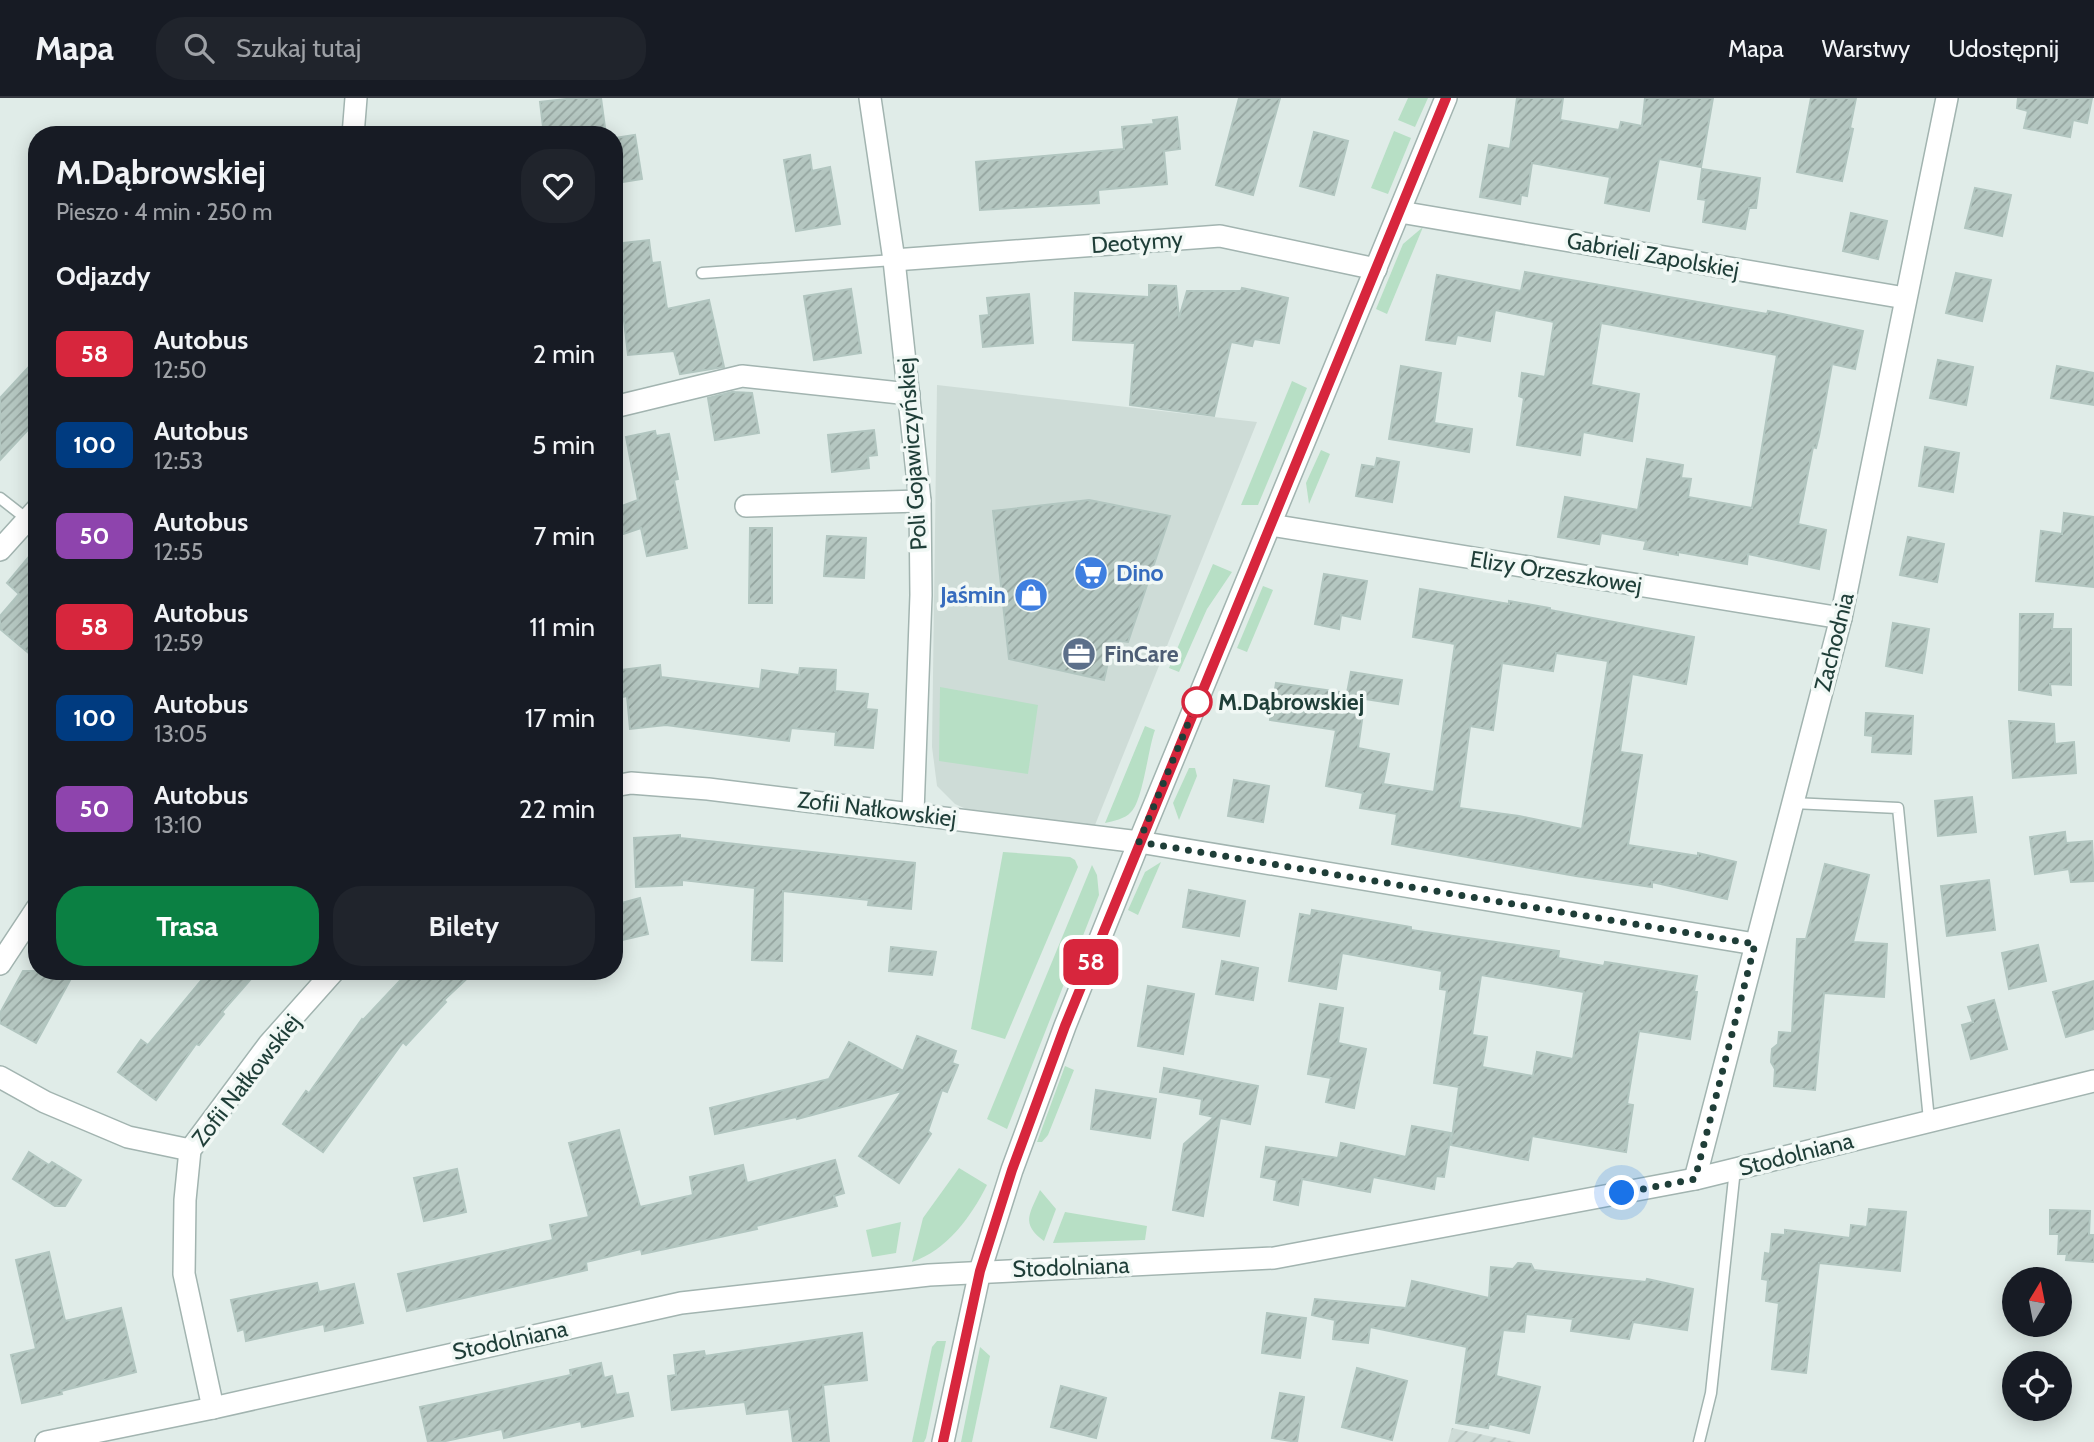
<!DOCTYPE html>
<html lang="pl">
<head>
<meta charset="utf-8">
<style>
  body { margin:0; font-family:Cabin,sans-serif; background:#20242c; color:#f1f3f6; height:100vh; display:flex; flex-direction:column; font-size:26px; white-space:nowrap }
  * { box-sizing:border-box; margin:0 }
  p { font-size:23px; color:#9ea1a6 }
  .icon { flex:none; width:38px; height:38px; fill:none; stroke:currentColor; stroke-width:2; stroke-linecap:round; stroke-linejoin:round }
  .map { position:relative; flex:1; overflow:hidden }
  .drawer { position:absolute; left:28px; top:28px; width:595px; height:854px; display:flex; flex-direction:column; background:#171b24; border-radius:28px; box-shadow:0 4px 18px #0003 }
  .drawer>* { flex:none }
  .badge { padding:0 14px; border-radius:10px; font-size:24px; line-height:46px }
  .needle { width:46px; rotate:10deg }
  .fabs { position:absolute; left:2002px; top:1169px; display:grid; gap:14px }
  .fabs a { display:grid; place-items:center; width:70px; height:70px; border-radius:50%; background:#171b24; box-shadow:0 4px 18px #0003; font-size:35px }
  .you { position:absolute; width:35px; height:35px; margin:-18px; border:5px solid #fff; border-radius:50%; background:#1a73e8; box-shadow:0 0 0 10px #1a73e833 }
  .map>.badge { position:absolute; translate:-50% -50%; box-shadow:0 0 0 4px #fff }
  h2 { padding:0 28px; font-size:26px; line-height:63px }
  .round { display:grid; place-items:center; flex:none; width:74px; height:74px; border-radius:28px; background:#20242c }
  .overview { display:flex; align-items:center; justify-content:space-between; height:119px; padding:0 28px }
  h1 { font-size:33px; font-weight:800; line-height:52px }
  .button { display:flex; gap:14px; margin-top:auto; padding:14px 28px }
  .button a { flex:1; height:80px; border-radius:28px; background:#0b8043; color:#fff; font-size:28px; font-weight:800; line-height:80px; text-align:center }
  .button a+a { background:#20242c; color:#f1f3f6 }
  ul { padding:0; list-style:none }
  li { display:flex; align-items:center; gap:21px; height:91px; padding:0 28px }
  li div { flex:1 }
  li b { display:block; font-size:26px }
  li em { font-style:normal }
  li .badge { min-width:77px; font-weight:700; text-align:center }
  header { display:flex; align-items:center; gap:42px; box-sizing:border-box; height:98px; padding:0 35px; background:#171b24; border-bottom:2px solid #363941 }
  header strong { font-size:33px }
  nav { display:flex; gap:38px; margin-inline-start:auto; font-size:24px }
  .search { width:490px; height:63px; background:#20242c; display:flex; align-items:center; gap:18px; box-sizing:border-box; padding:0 24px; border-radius:28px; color:#9ea1a6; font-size:26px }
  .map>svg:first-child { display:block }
  .built { fill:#cedcd7 }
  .industrial { fill:url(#industrial-furrows) }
  .grass { fill:#b7dfc5 }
  .building { fill:url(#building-hatch); stroke:#b2c6c0; stroke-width:2; fill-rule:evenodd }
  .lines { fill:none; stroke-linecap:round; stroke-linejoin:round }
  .service-casing { stroke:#a2b4b0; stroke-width:13 }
  .minor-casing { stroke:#a2b4b0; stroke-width:24 }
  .tertiary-casing { stroke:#a2b4b0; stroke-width:24 }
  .service { stroke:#fff; stroke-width:10 }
  .minor { stroke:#fff; stroke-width:21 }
  .tertiary { stroke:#fff; stroke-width:21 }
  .line-casing { stroke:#fff; stroke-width:16 }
  .line { stroke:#d7263d; stroke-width:10 }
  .walk { stroke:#1f3e38; stroke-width:7; stroke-dasharray:0 12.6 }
  .stop-dot { fill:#fff; stroke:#d7263d; stroke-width:3.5 }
  .labels { text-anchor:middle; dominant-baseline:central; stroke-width:7; stroke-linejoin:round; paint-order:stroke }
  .street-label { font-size:23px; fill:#1f3e38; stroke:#f1f8f5 }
  .shop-label { font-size:23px; font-weight:bold; fill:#366cbe; stroke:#f1f8f5; text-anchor:start }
  .service-label { font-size:23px; font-weight:bold; fill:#4e5e75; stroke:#f1f8f5; text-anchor:start }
  .stop-label { font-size:23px; font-weight:bold; fill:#1f3e38; stroke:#f1f8f5; text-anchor:start }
</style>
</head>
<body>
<header>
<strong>Mapa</strong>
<div class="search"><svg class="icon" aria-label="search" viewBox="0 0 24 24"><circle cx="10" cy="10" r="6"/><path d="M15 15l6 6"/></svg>Szukaj tutaj</div>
<nav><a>Mapa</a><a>Warstwy</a><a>Udostępnij</a></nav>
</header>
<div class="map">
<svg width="2094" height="1344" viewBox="0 0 2094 1344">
  <defs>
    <pattern id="industrial-furrows" width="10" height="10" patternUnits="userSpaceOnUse" patternTransform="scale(1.75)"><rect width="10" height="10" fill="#cedcd7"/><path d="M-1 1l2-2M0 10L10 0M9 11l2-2" fill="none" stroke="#b0beb9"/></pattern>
    <pattern id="building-hatch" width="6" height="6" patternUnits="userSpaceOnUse" patternTransform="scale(1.75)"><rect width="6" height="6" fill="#b5c7c1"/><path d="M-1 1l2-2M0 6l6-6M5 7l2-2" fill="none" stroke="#93a39e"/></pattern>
  </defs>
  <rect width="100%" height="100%" fill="#e0ece8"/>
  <!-- built -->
  <polygon class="built" points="937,287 1257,324 1095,727 966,711 955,706 937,688 932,649"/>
  <!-- industrial -->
  <polygon class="industrial" points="1452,1330 1516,1344 1448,1344"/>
  <!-- grass -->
  <g class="grass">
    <polygon points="1408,0 1428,0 1415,29 1398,22"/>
    <polygon points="1394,33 1411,40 1388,96 1371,90"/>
    <polygon points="1423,129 1387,216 1376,211 1403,146"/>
    <polygon points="1292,283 1307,290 1258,407 1241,407"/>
    <polygon points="1321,352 1330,356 1309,406 1306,385"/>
    <polygon points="1213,466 1232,474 1207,511 1179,574 1169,570"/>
    <polygon points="1263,488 1273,492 1247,554 1237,550"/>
    <polygon points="940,589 1038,607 1028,676 939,663"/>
    <path d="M1145 628 1155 632C1148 651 1143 702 1131 714 1125 721 1113 723 1105 725Z"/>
    <polygon points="1189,670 1195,670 1197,678 1179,722 1173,705"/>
    <polygon points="1003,754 1070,759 1075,762 1078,769 1005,941 971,931"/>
    <polygon points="1161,764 1138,817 1128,812 1145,774"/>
    <polygon points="1092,767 1097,777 1099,797 1007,1031 987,1021"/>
    <polygon points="1065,968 1074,972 1048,1037 1042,1044 1037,1044"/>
    <path d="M959 1070 987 1087C971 1119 947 1152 912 1164L923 1120Z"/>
    <path d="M1040 1092 1056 1111 1044 1143C1020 1125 1030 1116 1040 1092Z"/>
    <polygon points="1065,1114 1147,1128 1145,1142 1053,1145"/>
    <polygon points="901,1124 896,1155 872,1159 866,1132"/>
    <polygon points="937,1243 946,1243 926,1340 924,1344 912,1344 932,1249"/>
    <polygon points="980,1249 990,1258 972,1344 961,1344"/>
  </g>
  <!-- building -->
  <g class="building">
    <polygon points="575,0 601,0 606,37 544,37 540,4"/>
    <polygon points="1239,0 1280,0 1253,97 1216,87"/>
    <polygon points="1517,0 1563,0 1560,22 1619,32 1621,24 1642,28 1645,0 1713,0 1701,69 1659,61 1649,113 1605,105 1610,79 1532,65 1527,98 1521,97 1520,106 1480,99 1489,47 1510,51"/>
    <polygon points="1811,0 1856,0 1850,30 1853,31 1842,83 1797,74"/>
    <polygon points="2018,0 2092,0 2087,25 2073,22 2070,39 2024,30 2028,13 2017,10"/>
    <polygon points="1177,19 1180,51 1164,53 1167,86 1098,92 1099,105 980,112 976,64 1124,51 1122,29 1154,26 1153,22"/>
    <polygon points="1314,34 1348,43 1334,97 1300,88"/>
    <polygon points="635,37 642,81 616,85 614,40"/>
    <polygon points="810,57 812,73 830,69 840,126 796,133 784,62"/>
    <polygon points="1702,71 1760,80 1756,110 1749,110 1745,131 1703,124 1706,102 1698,101"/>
    <polygon points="1975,90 2011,97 2002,138 1965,130"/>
    <polygon points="1851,115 1887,123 1878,161 1843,153"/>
    <polygon points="649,142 652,165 660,164 667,211 709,202 724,269 680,276 674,253 628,257 615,146"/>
    <polygon points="1525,174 1767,216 1768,213 1863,233 1855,271 1832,266 1819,338 1816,350 1813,349 1798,426 1826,432 1819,471 1748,456 1747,466 1678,454 1678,457 1644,451 1646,443 1601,435 1599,446 1558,439 1565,399 1638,412 1647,361 1683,367 1681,380 1691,381 1688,399 1752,410 1777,257 1601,225 1591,287 1639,296 1632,343 1583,334 1580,357 1517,347 1524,300 1519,298 1522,275 1545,279 1554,224 1495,212 1490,243 1457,237 1455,246 1426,242 1437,177 1521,193"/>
    <polygon points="1956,175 1991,182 1982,223 1946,215"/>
    <polygon points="1149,187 1176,188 1179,220 1187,193 1241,193 1242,190 1288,200 1279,245 1254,241 1252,248 1231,244 1214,318 1130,307 1135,245 1073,242 1075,195 1149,199"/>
    <polygon points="851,191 861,255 814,262 804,198"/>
    <polygon points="1029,196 1033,245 983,249 980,218 989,217 987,200"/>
    <polygon points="37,260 37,322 0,362 0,300"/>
    <polygon points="1938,262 1973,269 1966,307 1930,300"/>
    <polygon points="1401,268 1441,275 1434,325 1472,331 1469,354 1389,341"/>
    <polygon points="2057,268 2094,275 2094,307 2051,300"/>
    <polygon points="732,294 752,295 759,335 715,342 708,300"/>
    <polygon points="874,332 877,357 868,358 869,370 832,374 828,337"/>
    <polygon points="655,333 656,338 669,336 678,381 674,382 687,450 647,458 641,430 614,439 614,411 638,402 626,339"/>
    <polygon points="1925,349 1959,355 1953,394 1919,388"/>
    <polygon points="1377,360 1399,364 1392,404 1356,398 1362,367 1375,369"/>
    <polygon points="1089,402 1170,418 1128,544 1113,542 1104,582 1009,561 993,413"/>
    <polygon points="2064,415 2094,419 2094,489 2036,483 2041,433 2062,436"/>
    <polygon points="750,430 772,430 772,505 749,505"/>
    <polygon points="827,438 866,440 864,480 824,478"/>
    <polygon points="1908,439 1944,446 1937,484 1900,477"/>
    <polygon points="37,449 37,562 0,531 0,518 19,496 7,485"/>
    <polygon points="1324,476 1367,483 1360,521 1341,517 1339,531 1315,526"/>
    <path d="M1420 491 1509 506V503L1550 510V512L1694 539 1686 586 1632 576 1620 654 1642 657 1628 747 1698 758V755L1736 764 1727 801 1652 784V789L1576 778 1392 746 1397 716 1360 710 1363 695 1326 688 1336 632 1270 622 1276 585 1347 595 1351 574 1402 582 1398 606 1365 601 1358 650 1389 656 1383 686 1434 694 1455 546 1413 539ZM1556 555 1608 563 1582 731 1519 718 1459 710 1470 628 1493 632 1502 565 1553 573Z"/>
    <polygon points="2020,516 2053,516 2052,531 2071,531 2071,587 2050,586 2051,597 2019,592"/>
    <polygon points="1893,525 1929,531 1922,575 1886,568"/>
    <polygon points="660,567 661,579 760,591 762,572 799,577 800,570 836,572 835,593 868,596 866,611 877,612 873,650 835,647 836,634 791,630 789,643 666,627 630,631 627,598 622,599 620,572"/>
    <polygon points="1866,615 1913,618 1911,656 1872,654 1873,638 1865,637"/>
    <polygon points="2009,623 2054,626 2055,646 2074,644 2076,675 2013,680"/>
    <polygon points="1234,682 1269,688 1263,724 1228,718"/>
    <polygon points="1972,699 1976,734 1938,738 1935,703"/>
    <polygon points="2065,734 2066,745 2092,743 2094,783 2071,784 2069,771 2035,776 2030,739"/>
    <polygon points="680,737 680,740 915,765 911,811 868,807 869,802 783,793 782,863 752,862 755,790 682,782 682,787 636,789 634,740"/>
    <polygon points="1825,766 1869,777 1853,844 1887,846 1884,899 1824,895 1815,992 1774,988 1775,971 1771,964 1772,951 1778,946 1779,934 1792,935 1797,841 1806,841"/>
    <polygon points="1989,782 1995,832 1947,838 1941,788"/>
    <polygon points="1189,792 1245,803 1239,838 1183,829"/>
    <polygon points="640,800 648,836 614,844 614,807"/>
    <path d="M1312 812 1411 829V832L1559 853 1558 860 1604 868 1605 864 1697 878 1694 894H1697L1690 941 1639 933 1627 1006 1633 1007 1626 1054 1532 1038 1528 1062 1451 1047 1459 989 1434 985 1447 892 1440 891 1442 873 1342 855 1336 891 1289 883 1300 816 1311 818ZM1481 877 1584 894 1573 961 1537 954 1533 978 1482 969 1487 939 1472 937Z"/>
    <polygon points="2038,847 2046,883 2009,891 2002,855"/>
    <polygon points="891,849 936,854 932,877 889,873"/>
    <polygon points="1222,863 1258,870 1253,902 1216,896"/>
    <polygon points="23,873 75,873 36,945 0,925 0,915"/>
    <polygon points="209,873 258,873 222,914 224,916 199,947 196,946 156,1002 118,974 141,942 148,947"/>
    <polygon points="409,873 475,873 444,902 446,904 406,947 403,944 323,1054 283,1026 306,993 309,995 362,921 363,922"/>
    <polygon points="2094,883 2094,931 2066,939 2053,894"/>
    <polygon points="1148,888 1194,896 1183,956 1138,948"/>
    <polygon points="1994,902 2007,951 1971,961 1962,927 1973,924 1968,909"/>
    <polygon points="1320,906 1343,910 1338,945 1366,951 1354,1010 1326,1004 1331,980 1308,976"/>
    <polygon points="917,938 956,953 952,965 958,967 947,994 942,992 928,1033 931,1036 899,1085 859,1058 902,993 797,1021 796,1019 715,1036 710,1010 829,981 849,944 903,973"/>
    <polygon points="1164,970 1258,988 1250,1026 1220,1020 1203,1118 1173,1112 1184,1046 1214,1019 1200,1016 1202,1001 1160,994"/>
    <polygon points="1096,992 1156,1001 1150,1040 1091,1031"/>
    <polygon points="1412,1028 1451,1035 1444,1079 1436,1078 1434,1091 1373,1079 1370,1094 1302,1081 1298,1107 1274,1102 1277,1082 1261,1079 1266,1049 1338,1060 1341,1045 1406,1059"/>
    <polygon points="619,1032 640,1109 693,1097 690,1079 743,1067 747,1085 835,1062 844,1095 834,1098 837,1108 756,1128 757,1131 642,1156 641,1151 586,1164 587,1172 407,1213 398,1176 553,1142 550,1127 589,1119 569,1045"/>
    <polygon points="29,1054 49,1067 52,1064 81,1082 65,1108 55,1108 13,1081"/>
    <polygon points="457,1071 466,1114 424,1123 414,1080"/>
    <polygon points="1869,1111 1906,1114 1900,1173 1819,1165 1806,1275 1772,1271 1779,1205 1766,1203 1768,1182 1762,1181 1765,1155 1770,1156 1772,1136 1785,1137 1785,1132 1850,1140 1851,1127 1867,1129"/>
    <polygon points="2050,1112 2090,1113 2089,1137 2094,1137 2094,1164 2066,1162 2067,1156 2058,1156 2059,1136 2050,1136"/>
    <polygon points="49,1154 65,1223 121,1210 136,1274 61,1293 62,1296 22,1305 11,1257 36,1251 16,1162"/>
    <polygon points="1518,1165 1531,1166 1534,1172 1646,1184 1647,1181 1693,1191 1687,1232 1633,1224 1629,1241 1571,1233 1573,1221 1526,1216 1524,1234 1503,1232 1496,1278 1540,1289 1529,1335 1489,1326 1488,1330 1456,1325 1467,1249 1370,1229 1368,1245 1333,1241 1335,1222 1312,1217 1315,1201 1406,1210 1412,1183 1489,1200 1491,1169 1513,1171"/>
    <polygon points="317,1185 319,1194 354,1186 363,1225 325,1233 324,1226 246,1243 244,1231 238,1233 231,1202"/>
    <polygon points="1267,1215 1306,1220 1300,1260 1262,1255"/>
    <polygon points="862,1235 867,1282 823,1287 829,1344 793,1344 789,1311 747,1316 745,1304 672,1312 668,1278 676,1277 674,1257 704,1253 705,1258"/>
    <polygon points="601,1265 604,1280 612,1278 616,1297 628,1295 633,1318 582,1329 581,1323 504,1340 502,1331 441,1344 428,1344 420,1309 571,1277 570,1272"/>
    <polygon points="1357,1270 1407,1283 1392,1342 1342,1329"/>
    <polygon points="1061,1288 1106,1300 1096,1340 1051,1329"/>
    <polygon points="1280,1295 1304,1299 1297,1344 1272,1340"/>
  </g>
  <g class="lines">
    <!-- service casing -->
    <g class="service-casing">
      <g id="service">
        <polyline points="702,175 894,162"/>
        <polyline points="0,400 27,421"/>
        <polyline points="1793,705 1898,710 1929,1022"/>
        <polyline points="1699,1344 1711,1295 1735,1071"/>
      </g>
    </g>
    <!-- minor casing -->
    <g class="minor-casing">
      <g id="minor">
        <polyline points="870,0 894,162 920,403 921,497 913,715"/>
        <polyline points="353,37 356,0"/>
        <polyline points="1400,114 1905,200"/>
        <polyline points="894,162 1220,138 1376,171"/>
        <polyline points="614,309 742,278 909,296"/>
        <polyline points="746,408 920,403"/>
        <polyline points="1271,427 1841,520"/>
        <polyline points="0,452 37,411"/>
        <polyline points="614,688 631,685 708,691 1139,744 1755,846"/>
        <polyline points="0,866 37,810"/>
        <polyline points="0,979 45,1004 128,1039 190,1052"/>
        <polyline points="1695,1081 1841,520 1947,0"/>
        <polyline points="213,1310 184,1176 185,1102 190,1052 269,946 334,873"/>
        <polyline points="46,1344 213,1310 681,1205 929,1177 1274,1160 1695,1081 2094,983"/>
      </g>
    </g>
    <!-- tertiary casing -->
    <g class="tertiary-casing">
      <polyline id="tertiary" points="943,1344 980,1173 1012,1072 1065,928 1139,744 1446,0"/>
    </g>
    <!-- service -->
    <use href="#service" class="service"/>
    <!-- minor -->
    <use href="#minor" class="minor"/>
    <!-- tertiary -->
    <use href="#tertiary" class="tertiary"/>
  </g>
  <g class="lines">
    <!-- line casing -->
    <g class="line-casing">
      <polyline id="line" points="943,1344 980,1173 1012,1072 1065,928 1446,0"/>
    </g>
    <!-- line -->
    <use href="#line" class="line"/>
    <!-- walk -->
    <polyline class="walk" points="1197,604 1139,744 1755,846 1695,1081 1622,1095"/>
  </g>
  <!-- icons -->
  <defs>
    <g id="supermarket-disc" transform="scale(1.75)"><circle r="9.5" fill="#3f7fe0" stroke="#f1f8f5"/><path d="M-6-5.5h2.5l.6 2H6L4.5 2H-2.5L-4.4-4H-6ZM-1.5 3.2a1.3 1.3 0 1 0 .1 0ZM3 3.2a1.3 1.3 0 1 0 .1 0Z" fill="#fff"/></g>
    <g id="shop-disc" transform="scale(1.75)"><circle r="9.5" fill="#3f7fe0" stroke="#f1f8f5"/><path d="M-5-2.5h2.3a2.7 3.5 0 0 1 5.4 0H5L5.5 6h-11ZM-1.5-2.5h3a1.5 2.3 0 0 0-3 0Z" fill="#fff"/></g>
    <g id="office-disc" transform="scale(1.75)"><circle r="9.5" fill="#5c6f8a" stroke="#f1f8f5"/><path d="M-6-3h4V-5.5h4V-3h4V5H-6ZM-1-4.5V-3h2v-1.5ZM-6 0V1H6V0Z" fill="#fff"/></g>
  </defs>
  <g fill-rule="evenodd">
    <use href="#supermarket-disc" x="1091" y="475"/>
    <use href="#shop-disc" x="1031" y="497"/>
    <use href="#office-disc" x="1079" y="556"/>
  </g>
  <!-- markers -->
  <circle class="stop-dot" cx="1197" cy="604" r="14"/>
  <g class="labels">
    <!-- street labels -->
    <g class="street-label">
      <text transform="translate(1137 144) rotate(-4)">Deotymy</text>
      <text transform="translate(1653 157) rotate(10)">Gabrieli Zapolskiej</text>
      <text transform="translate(912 356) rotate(-94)">Poli Gojawiczyńskiej</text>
      <text transform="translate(1556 474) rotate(9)">Elizy Orzeszkowej</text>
      <text transform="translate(1834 544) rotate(-76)">Zachodnia</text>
      <text transform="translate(877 711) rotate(7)">Zofii Nałkowskiej</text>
      <text transform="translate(246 982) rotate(-52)">Zofii Nałkowskiej</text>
      <text transform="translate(1796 1056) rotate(-14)">Stodolniana</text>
      <text transform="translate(1071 1169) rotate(-2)">Stodolniana</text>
      <text transform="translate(510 1242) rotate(-12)">Stodolniana</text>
    </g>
    <!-- shop labels -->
    <g class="shop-label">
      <text x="1116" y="475">Dino</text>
      <text x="1006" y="497" text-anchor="end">Jaśmin</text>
    </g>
    <!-- service labels -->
    <g class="service-label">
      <text x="1104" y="556">FinCare</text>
    </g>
    <!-- stop labels -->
    <g class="stop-label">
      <text x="1218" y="604">M.Dąbrowskiej</text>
    </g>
  </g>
</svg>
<div class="fabs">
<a><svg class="needle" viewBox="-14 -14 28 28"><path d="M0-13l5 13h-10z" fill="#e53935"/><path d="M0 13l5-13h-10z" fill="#9ea1a6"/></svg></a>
<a><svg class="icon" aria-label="locate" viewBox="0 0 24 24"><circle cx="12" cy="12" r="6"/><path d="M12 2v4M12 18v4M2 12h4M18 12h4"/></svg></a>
</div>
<div class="you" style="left:1622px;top:1095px"></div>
<b class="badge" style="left:1091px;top:864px;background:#d7263d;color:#fff">58</b>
<section class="drawer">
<div class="overview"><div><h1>M.Dąbrowskiej</h1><p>Pieszo · 4 min · 250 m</p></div><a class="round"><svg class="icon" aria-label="heart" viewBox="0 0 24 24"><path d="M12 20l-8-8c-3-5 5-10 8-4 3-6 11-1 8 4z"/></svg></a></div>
<h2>Odjazdy</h2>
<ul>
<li><span class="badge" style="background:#d7263d;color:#fff">58</span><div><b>Autobus</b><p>12:50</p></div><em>2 min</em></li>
<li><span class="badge" style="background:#003b80;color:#fff">100</span><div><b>Autobus</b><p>12:53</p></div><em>5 min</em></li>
<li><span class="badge" style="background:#8e44ad;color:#fff">50</span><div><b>Autobus</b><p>12:55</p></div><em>7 min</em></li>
<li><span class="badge" style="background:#d7263d;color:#fff">58</span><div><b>Autobus</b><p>12:59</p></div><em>11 min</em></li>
<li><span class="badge" style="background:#003b80;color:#fff">100</span><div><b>Autobus</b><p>13:05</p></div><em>17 min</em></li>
<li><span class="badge" style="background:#8e44ad;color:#fff">50</span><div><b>Autobus</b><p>13:10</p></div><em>22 min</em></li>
</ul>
<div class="button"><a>Trasa</a><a>Bilety</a></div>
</section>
</div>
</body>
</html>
